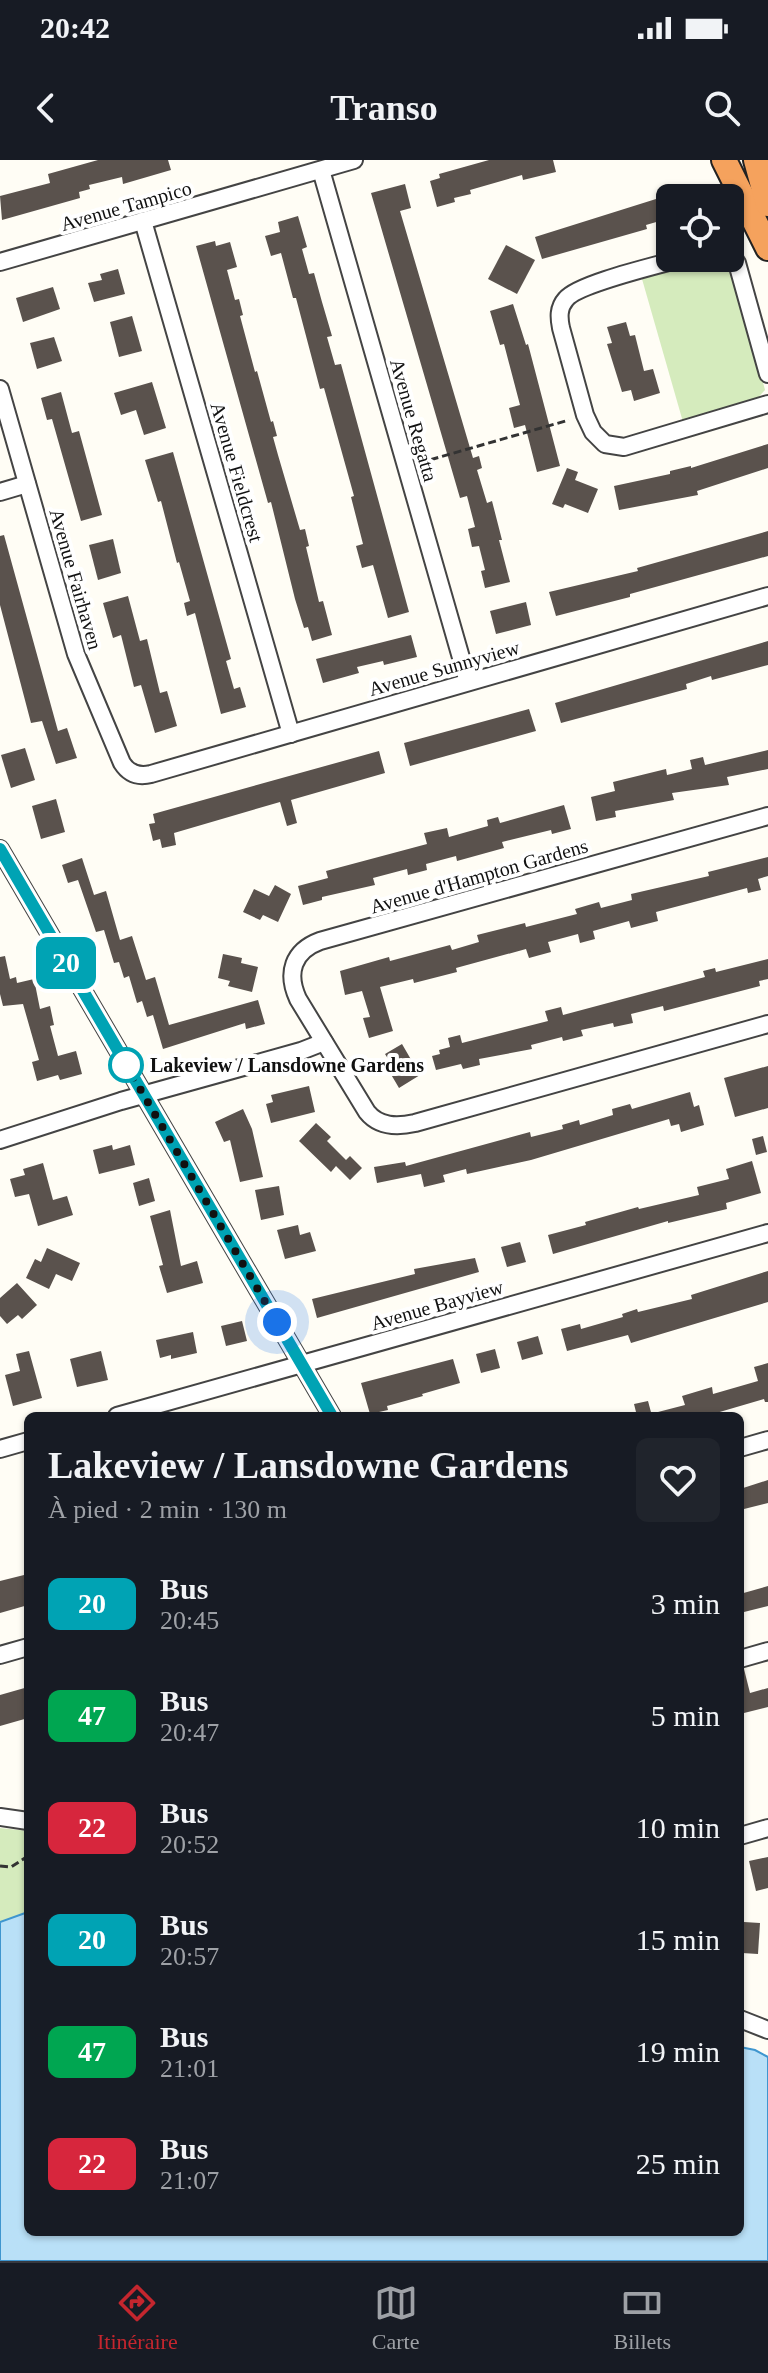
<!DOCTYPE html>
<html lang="fr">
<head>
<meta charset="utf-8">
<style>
  body { margin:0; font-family:"Times New Roman",serif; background:#20242c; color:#f1f3f6; height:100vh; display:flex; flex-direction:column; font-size:30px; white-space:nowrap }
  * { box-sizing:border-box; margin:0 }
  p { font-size:26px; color:#9ea1a6 }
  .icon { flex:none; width:44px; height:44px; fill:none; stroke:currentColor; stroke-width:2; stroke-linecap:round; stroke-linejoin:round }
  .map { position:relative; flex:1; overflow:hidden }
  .details { position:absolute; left:24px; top:1252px; width:720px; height:824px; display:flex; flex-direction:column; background:#171b24; border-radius:12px; box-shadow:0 2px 6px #0004 }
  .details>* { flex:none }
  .badge { padding:0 16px; border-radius:12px; font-size:28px; line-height:52px }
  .buttons { position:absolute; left:656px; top:24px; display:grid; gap:16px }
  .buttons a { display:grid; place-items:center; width:88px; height:88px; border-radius:12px; background:#171b24; box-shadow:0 2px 6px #0004; font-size:40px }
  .you { position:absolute; width:40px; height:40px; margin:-20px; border:6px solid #fff; border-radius:50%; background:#1a73e8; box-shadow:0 0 0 12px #1a73e833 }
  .map>.badge { position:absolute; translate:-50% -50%; box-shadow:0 0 0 4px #fff }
  .round { display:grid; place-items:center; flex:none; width:84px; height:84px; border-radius:12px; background:#20242c }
  .summary { display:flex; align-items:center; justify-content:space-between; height:136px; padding:0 24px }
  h1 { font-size:38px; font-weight:800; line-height:60px }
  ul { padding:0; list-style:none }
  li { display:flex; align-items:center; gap:24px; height:112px; padding:0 24px }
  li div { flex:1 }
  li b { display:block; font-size:30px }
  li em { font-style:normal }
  li .badge { min-width:88px; font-weight:700; text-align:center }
  .status { display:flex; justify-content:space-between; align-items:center; height:56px; padding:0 40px; background:#171b24; direction:ltr }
  .status svg { height:22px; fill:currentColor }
  header { display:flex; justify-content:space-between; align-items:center; height:104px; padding:0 24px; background:#171b24; font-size:36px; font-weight:800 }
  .dock { display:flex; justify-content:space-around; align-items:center; height:112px; border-top:2px solid #363941; background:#171b24; font-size:22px; color:#9ea1a6 }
  .dock a { display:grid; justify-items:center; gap:4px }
  .dock .on { color:#c4262e }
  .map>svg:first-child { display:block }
  .green { fill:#d5ebbd }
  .water { fill:#b9e0f7; stroke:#3f96cf; stroke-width:2 }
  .building { fill:#5a524d }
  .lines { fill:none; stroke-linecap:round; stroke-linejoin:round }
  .minor-casing { stroke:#444; stroke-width:20 }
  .highway-casing { stroke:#222; stroke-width:28 }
  .path { stroke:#333; stroke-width:3; stroke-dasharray:8 4; stroke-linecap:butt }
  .minor { stroke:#fff; stroke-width:16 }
  .highway { stroke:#f5a25d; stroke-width:24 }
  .line-casing { stroke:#fff; stroke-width:18 }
  .line { stroke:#00a3b4; stroke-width:12 }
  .walk { stroke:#111; stroke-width:8; stroke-dasharray:0 14.4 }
  .stop-dot { fill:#fff; stroke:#00a3b4; stroke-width:4 }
  .labels { text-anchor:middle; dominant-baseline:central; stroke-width:8; stroke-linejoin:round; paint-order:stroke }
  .street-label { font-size:20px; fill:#111; stroke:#fff }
  .stop-label { font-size:20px; font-weight:bold; fill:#111; stroke:#fff; text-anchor:start }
</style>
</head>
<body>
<div class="status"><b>20:42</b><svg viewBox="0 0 49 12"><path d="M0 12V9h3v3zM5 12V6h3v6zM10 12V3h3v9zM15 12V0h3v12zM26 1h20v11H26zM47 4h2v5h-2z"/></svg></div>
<header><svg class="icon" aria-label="back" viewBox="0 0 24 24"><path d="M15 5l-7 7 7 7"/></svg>Transo<svg class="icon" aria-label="search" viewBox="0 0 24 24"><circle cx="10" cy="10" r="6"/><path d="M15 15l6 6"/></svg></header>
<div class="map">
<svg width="768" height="2101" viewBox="0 0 768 2101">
  <rect width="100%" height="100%" fill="#fffdf5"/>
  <!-- green -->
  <g class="green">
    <polygon points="714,98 725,99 734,111 765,230 756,240 683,262 642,119"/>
    <polygon points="0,1668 28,1671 28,1752 0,1762"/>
  </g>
  <!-- water -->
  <polygon class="water" points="28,1752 28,2072 740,2072 740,1887 755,1890 768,1897 768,2101 0,2101 0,1762"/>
  <!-- building -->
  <g class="building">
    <polygon points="98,0 168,0 171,10 123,24 122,17 89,25 90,29 79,32 80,38 2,60 0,36 50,23 48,14"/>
    <polygon points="489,0 553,0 556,12 523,20 522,15 470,30 471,34 454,38 455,42 437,47 430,21 440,18 439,14"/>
    <polygon points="405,24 411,48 400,51 473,298 479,296 482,308 477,310 487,343 492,341 502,380 499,380 510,422 485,428 481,411 485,410 479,386 472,387 468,369 475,367 467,336 460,338 371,33"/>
    <polygon points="670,37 670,58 646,65 647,69 542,99 535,77 656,39 656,41"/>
    <polygon points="298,56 307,87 302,89 309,114 314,113 322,142 332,176 327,177 335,205 341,204 409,452 388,458 373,405 362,408 356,386 363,384 351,337 354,336 324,228 320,229 296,138 293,138 281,93 271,96 265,76 280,72 278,62"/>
    <polygon points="215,81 216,86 230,82 237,107 227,110 235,140 239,139 243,155 240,156 255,212 257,211 271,262 273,261 277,276 273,277 278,295 300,370 305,369 309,386 306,387 319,442 323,441 332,475 312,481 308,467 304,468 295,439 271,342 268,343 196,86"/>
    <polygon points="506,85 535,100 517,134 488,119"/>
    <polygon points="118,109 125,134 94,142 88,123 102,120 100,114"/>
    <polygon points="53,127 60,149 23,162 16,138"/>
    <polygon points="513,144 526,185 528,184 560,306 537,312 525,265 514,268 509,248 520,245 504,184 500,185 490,151"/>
    <polygon points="132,156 142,191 119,197 110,162"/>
    <polygon points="626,162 630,176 635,175 644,211 653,209 660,233 634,241 631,230 622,232 607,184 612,183 607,167"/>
    <polygon points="54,177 62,201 37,209 30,183"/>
    <polygon points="152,222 166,268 144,275 136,250 121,255 114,233"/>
    <polygon points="61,232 72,273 79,271 102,355 81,361 52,259 47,260 41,238"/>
    <polygon points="768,284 768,308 697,331 698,335 619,350 614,326 670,314 670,311 691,306 691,308"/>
    <polygon points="173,292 231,499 226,501 234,529 240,527 246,547 221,554 195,453 187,456 184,443 190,441 179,402 177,403 161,341 158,342 145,300"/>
    <polygon points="567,308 578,312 575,320 598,329 588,353 565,344 563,348 552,344"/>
    <polygon points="768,371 768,396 630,434 630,437 556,456 549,432 638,411 637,408"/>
    <polygon points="4,375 58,571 67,568 77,598 56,604 42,561 31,563 0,445 0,376"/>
    <polygon points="113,379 121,413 98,420 89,385"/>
    <polygon points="128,436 140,481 147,479 160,533 167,531 177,566 155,573 141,525 134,527 121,475 113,478 103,443"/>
    <polygon points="526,442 531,465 496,474 490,451"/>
    <polygon points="411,475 417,497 384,505 383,501 357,507 359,513 323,523 316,499"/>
    <polygon points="768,481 768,505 712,520 711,516 686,524 687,529 561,563 555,543"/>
    <polygon points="529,549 536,571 410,606 404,583"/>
    <polygon points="25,588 35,620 11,628 1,595"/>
    <polygon points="768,590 768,609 727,617 729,625 672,633 674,640 615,651 616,657 596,661 591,637 615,631 613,622 666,609 667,615 692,609 690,600 703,597 705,605"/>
    <polygon points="379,591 385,613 291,640 297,663 287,666 280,642 174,673 176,685 162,688 160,679 153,681 149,664 155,663 153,654"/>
    <polygon points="56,639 65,672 41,679 32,646"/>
    <polygon points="564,645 571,669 552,674 551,670 502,682 504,688 457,701 456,696 426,704 427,710 408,715 407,709 373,718 375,725 322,737 322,740 303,745 298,726 328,718 326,711 427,684 424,673 447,668 449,677 488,666 487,660 498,657 500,663"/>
    <polygon points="768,697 768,716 758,719 761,730 748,733 747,728 656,752 658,761 631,768 629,761 593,771 595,779 580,783 578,774 548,782 551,792 529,798 526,789 456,808 457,812 414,823 413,819 380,827 393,871 369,878 363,858 370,857 362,831 345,835 340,811 389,797 390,801 450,785 452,790 479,782 477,775 525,763 526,767 577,754 575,749 599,742 601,748 632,740 631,734 709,716 708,712"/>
    <polygon points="82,698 94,735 106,731 120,780 132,776 146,820 155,817 169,865 258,840 265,864 246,869 245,863 163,889 153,855 147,857 142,841 137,843 129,816 124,818 119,802 114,803 104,770 96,772 78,720 68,723 62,705"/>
    <polygon points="275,725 291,734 278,762 263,755 260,760 243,752 254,729 269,736"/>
    <polygon points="223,794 242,798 241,803 258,807 252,832 228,826 230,821 218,818"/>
    <polygon points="5,796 10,819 16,817 17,823 34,819 40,849 50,846 54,865 50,866 58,896 76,891 82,914 60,920 58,915 37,921 32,902 39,900 23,844 3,846 0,834 0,797"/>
    <polygon points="768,799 768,819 759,821 760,826 664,851 663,846 631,854 633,863 614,867 613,863 581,870 583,876 563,881 562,877 531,885 532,889 479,899 480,905 463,909 461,904 436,910 432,896 440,894 439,890 450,887 448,878 460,875 462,883 548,861 545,851 561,847 563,855 705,817 703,811 715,808 716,812"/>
    <polygon points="402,884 420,915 399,928 389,911 394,908 385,894"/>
    <polygon points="768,906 768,948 735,957 724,918"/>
    <polygon points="309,926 315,952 271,963 266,944 273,942 271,935"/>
    <polygon points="690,932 694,947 699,945 704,965 681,972 679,964 671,966 669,959 531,1000 467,1014 466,1009 443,1015 445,1022 424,1027 421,1014 377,1023 374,1007 405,1002 406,1006 530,972 531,977 563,969 562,965 579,960 580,965 613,955 612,949 630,944 632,949"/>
    <polygon points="243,949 252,969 263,1017 240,1022 230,980 224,982 215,962"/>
    <polygon points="316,963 331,977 327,981 346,1000 350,996 362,1008 350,1020 336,1006 331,1012 299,981"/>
    <polygon points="763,976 767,992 756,995 752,979"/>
    <polygon points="112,985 113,990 130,985 135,1005 99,1014 93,990"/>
    <polygon points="752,1001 761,1033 726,1043 727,1049 668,1063 668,1061 553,1094 548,1075 586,1065 585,1062 638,1047 639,1049 699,1035 697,1027 729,1019 726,1009"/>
    <polygon points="43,1003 53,1040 67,1036 73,1055 38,1066 29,1034 15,1037 10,1019 25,1015 23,1009"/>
    <polygon points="149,1018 155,1041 139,1046 133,1023"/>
    <polygon points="279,1026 284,1055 261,1060 255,1030"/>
    <polygon points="170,1050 181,1106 197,1101 203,1123 167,1133 159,1106 163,1105 150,1056"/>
    <polygon points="298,1065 300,1075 310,1072 316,1091 285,1099 277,1070"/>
    <polygon points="520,1082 526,1102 507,1107 501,1087"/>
    <polygon points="47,1088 80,1103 72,1121 56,1114 49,1129 26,1118 35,1099 41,1102"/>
    <polygon points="475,1098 479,1112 317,1158 312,1139 415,1114 414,1109"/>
    <polygon points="768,1111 768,1142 631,1183 628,1175 567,1191 561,1169 580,1164 581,1169 623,1157 622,1154 637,1149 638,1152 692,1139 691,1135"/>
    <polygon points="17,1123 37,1145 22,1159 18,1155 7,1164 0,1156 0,1138"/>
    <polygon points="242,1161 247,1181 226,1186 221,1166"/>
    <polygon points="193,1172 197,1193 171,1199 171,1195 160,1198 156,1180"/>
    <polygon points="538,1176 543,1194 522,1200 517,1182"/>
    <polygon points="495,1189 500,1208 481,1213 476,1194"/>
    <polygon points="29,1191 42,1238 13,1246 5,1215 20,1211 16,1194"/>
    <polygon points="101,1191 108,1220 77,1227 70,1199"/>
    <polygon points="453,1199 460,1223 422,1234 423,1236 387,1246 388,1250 370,1254 361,1223"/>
    <polygon points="768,1203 768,1242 765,1242 764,1239 706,1256 658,1256 658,1252 685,1245 682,1236 712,1227 713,1234 758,1221 754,1207"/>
    <polygon points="648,1241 652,1256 637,1256 634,1244"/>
    <polygon points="768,1320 768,1343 740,1350 740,1329"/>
    <polygon points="28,1414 28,1445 0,1453 0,1421"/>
    <polygon points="768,1426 768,1446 740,1453 740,1434"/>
    <polygon points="744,1509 750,1533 768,1528 768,1547 740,1554 740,1510"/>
    <polygon points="28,1527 28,1558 0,1566 0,1535"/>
    <polygon points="768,1697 768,1728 756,1731 749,1701"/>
    <polygon points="744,1762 760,1763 758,1794 742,1793"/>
  </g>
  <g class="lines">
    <!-- minor casing -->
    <g class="minor-casing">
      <g id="minor">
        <polyline points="321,10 468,522"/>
        <polyline points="143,61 291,574"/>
        <polyline points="730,92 737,103 768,214"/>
        <path d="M683 98C660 105 579 123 566 139 558 148 559 158 561 168L585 255 593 272 605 284 624 287 768 244"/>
        <polyline points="0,102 354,0"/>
        <path d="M0 229 76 494 122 603C129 614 139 617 151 614L768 436"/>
        <polyline points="0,332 27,324"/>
        <path d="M768 656 320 781C293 791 286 813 298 839L367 952C379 967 397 967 415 963L768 864"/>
        <polyline points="0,689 332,1256"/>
        <polyline points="0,980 121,941 301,891 324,882"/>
        <polyline points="117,1256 768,1073"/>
        <polyline points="740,1288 768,1280"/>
        <polyline points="0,1289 28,1281"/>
        <polyline points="0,1495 28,1487"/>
        <polyline points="740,1499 768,1491"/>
        <polyline points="0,1657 28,1661"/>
        <polyline points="740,1676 768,1668"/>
        <polyline points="740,1859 768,1870"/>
      </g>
    </g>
    <!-- highway casing -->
    <g class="highway-casing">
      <g id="highway">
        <polyline points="724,0 768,88"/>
        <polyline points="756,0 768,44"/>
      </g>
    </g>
    <!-- path -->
    <g class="path">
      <polyline points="419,303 569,260"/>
      <polyline points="0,1706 11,1707 28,1696"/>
    </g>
    <!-- minor -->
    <use href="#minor" class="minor"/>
    <!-- highway -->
    <use href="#highway" class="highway"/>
  </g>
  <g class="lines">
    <!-- line casing -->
    <g class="line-casing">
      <polyline id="line" points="0,689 332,1256"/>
    </g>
    <!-- line -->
    <use href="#line" class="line"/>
    <!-- walk -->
    <polyline class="walk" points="126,905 277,1162"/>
  </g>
  <!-- markers -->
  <circle class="stop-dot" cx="126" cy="905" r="16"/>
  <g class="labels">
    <!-- street labels -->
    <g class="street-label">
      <text transform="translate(126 46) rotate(-16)">Avenue Tampico</text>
      <text transform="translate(414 260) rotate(74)">Avenue Regatta</text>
      <text transform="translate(237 312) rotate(74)">Avenue Fieldcrest</text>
      <text transform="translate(76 419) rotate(74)">Avenue Fairhaven</text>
      <text transform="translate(444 508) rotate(-16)">Avenue Sunnyview</text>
      <text transform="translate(479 716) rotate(-16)">Avenue d'Hampton Gardens</text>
      <text transform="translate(437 1145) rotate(-16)">Avenue Bayview</text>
    </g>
    <!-- stop labels -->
    <g class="stop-label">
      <text x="150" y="905">Lakeview / Lansdowne Gardens</text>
    </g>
  </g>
</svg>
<div class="buttons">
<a><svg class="icon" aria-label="locate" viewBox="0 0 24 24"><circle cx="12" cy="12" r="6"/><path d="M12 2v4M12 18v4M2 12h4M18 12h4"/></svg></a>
</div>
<div class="you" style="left:277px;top:1162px"></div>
<b class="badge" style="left:66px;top:803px;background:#00a3b4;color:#fff">20</b>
<section class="details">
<div class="summary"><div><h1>Lakeview / Lansdowne Gardens</h1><p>À pied · 2 min · 130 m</p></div><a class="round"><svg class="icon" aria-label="heart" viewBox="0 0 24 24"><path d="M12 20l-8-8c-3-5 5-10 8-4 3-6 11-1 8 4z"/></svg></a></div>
<ul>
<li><span class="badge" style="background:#00a3b4;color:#fff">20</span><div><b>Bus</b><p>20:45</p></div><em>3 min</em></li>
<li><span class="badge" style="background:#00a651;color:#fff">47</span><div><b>Bus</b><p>20:47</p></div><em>5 min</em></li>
<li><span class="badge" style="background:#d7263d;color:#fff">22</span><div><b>Bus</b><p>20:52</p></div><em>10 min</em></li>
<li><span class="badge" style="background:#00a3b4;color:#fff">20</span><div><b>Bus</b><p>20:57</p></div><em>15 min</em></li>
<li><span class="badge" style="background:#00a651;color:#fff">47</span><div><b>Bus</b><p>21:01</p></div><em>19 min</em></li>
<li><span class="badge" style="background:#d7263d;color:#fff">22</span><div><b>Bus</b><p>21:07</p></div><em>25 min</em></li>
</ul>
</section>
</div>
<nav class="dock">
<a class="on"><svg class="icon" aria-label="directions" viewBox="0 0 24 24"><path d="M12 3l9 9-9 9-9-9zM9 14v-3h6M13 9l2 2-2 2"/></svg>Itinéraire</a>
<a><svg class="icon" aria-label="map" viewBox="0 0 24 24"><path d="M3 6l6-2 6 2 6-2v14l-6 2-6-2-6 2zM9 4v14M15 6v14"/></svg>Carte</a>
<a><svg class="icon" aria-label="tickets" viewBox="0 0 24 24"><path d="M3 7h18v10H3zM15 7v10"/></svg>Billets</a>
</nav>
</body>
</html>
